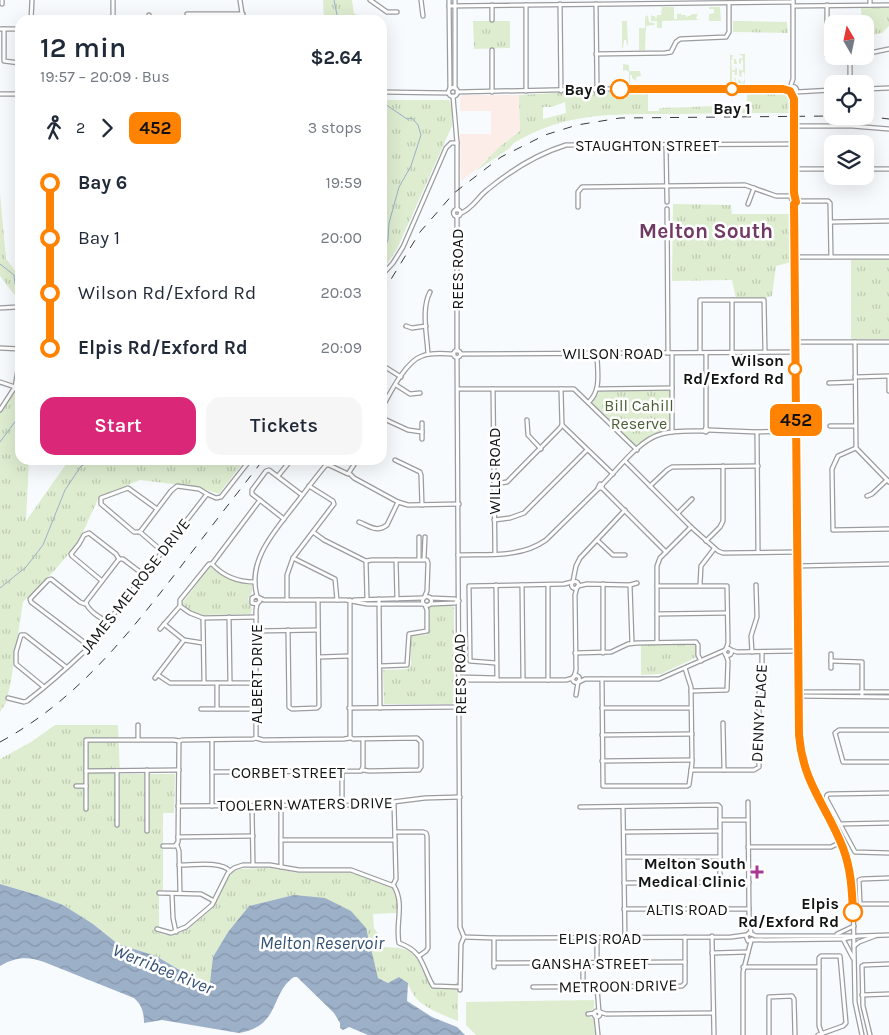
<!DOCTYPE html>
<html lang="en">
<head>
<meta charset="utf-8">
<style>
  body { margin:0; font-family:Karla,sans-serif; background:#f6f6f7; color:#1f2937; height:100vh; display:flex; flex-direction:column; font-size:19px; white-space:nowrap }
  * { box-sizing:border-box; margin:0 }
  p { font-size:16px; color:#747a83 }
  .icon { flex:none; width:28px; height:28px; fill:none; stroke:currentColor; stroke-width:2; stroke-linecap:round; stroke-linejoin:round }
  .map { position:relative; flex:1; overflow:hidden }
  .drawer { position:absolute; left:15px; top:15px; width:372px; height:450px; display:flex; flex-direction:column; background:#fff; border-radius:15px; box-shadow:0 5px 20px #0002 }
  .drawer>* { flex:none }
  .badge { padding:0 10px; border-radius:8px; font-size:18px; line-height:32px }
  .needle { width:32px; rotate:351deg }
  .fabs { position:absolute; left:824px; top:15px; display:grid; gap:10px }
  .fabs a { display:grid; place-items:center; width:50px; height:50px; border-radius:10px; background:#fff; box-shadow:0 5px 20px #0002; font-size:25px }
  .map>.badge { position:absolute; translate:-50% -50%; box-shadow:0 0 0 2px #fff }
  .legs { display:flex; align-items:center; gap:8px; height:55px; padding:0 25px; font-size:16px }
  .legs p { margin-inline-start:auto }
  .overview { display:flex; align-items:center; justify-content:space-between; height:85px; padding:0 25px }
  h1 { font-size:28px; font-weight:600; line-height:38px }
  .button { display:flex; gap:10px; margin-top:auto; padding:10px 25px }
  .button a { flex:1; height:58px; border-radius:15px; background:#db2777; color:#fff; font-size:20px; font-weight:600; line-height:58px; text-align:center }
  .button a+a { background:#f6f6f7; color:#1f2937 }
  ul { padding:0 25px; list-style:none }
  li { display:flex; align-items:center; gap:18px; height:55px; font-size:19px }
  li i { display:grid; place-items:center; width:8px; height:100%; margin:0 6px; background:currentColor }
  li i::after { content:''; width:12px; height:12px; margin:-6px; border:4px solid; border-radius:50%; background:#fff }
  li p { margin-inline-start:auto }
  li:first-child i { background:linear-gradient(#0000 50%,currentColor 0) }
  li:last-child i { background:linear-gradient(currentColor 50%,#0000 0) }
  .map>svg:first-child { display:block }
  .industrial { fill:#fcede8 }
  .green { fill:#deedd0 }
  .park { fill:url(#park-tufts); fill-rule:evenodd }
  .water { fill:url(#water-waves) }
  .lines { fill:none; stroke-linecap:round; stroke-linejoin:round }
  .stream { stroke:#9cb0c8; stroke-width:1 }
  .minor-casing { stroke:#9a9c9f; stroke-width:5.5 }
  .minor { stroke:#fff; stroke-width:3 }
  .rail { stroke:#38393a; stroke-width:1; stroke-dasharray:9 9; stroke-linecap:butt }
  .line-1-casing { stroke:#fff; stroke-width:11 }
  .line-1 { stroke:#ff8200; stroke-width:8 }
  .stop-1-dot { fill:#fff; stroke:#ff8200; stroke-width:2.5 }
  .poi-dot { fill:#a73895; stroke:#fff; stroke-width:2 }
  .labels { text-anchor:middle; dominant-baseline:central; stroke-width:5; stroke-linejoin:round; paint-order:stroke }
  .stop-label { font-size:16px; font-weight:bold; fill:#131415; stroke:#fff; text-anchor:end }
  .street-label { font-size:16px; fill:#131415; stroke:#fff }
  .park-label { font-size:16px; fill:#4a5f33; stroke:#fff }
  .poi-label { font-size:16px; font-weight:bold; fill:#131415; stroke:#fff; text-anchor:end }
  .water-label { font-size:18px; font-style:italic; fill:#315075; stroke:#fff }
  .district-label { font-size:21px; font-weight:bold; fill:#713966; stroke:#fff }
</style>
</head>
<body>
<div class="map">
<svg width="889" height="1035" viewBox="0 0 889 1035">
  <defs>
    <pattern id="park-tufts" width="24" height="20" patternUnits="userSpaceOnUse" patternTransform="scale(1.25)"><rect width="24" height="20" fill="#deedd0"/><path d="M3 7l-1-3M5 7V3M7 7l1-3M15 17l-1-3M17 17v-4M19 17l1-3" fill="none" stroke="#becab2"/></pattern>
    <pattern id="water-waves" width="16" height="10" patternUnits="userSpaceOnUse" patternTransform="scale(1.25)"><rect width="16" height="10" fill="#9cb0c8"/><path d="M0 5q4-4 8 0t8 0" fill="none" stroke="#8696ab"/></pattern>
  </defs>
  <rect width="100%" height="100%" fill="#f8fbfe"/>
  <!-- industrial -->
  <polygon class="industrial" points="462,95 519,95 520,131 498,148 478,168 461,181 460,134 491,134 491,111 460,111 460,97"/>
  <!-- green -->
  <g class="green">
    <polygon points="662,7 674,7 674,19 677,19 677,14 680,14 681,12 681,15 686,15 686,17 691,15 692,14 698,14 696,18 698,20 662,21 662,28 657,28 657,21 651,21 651,13 652,16 655,16 656,20 657,15 661,15"/>
    <polygon points="709,7 720,7 721,21 709,21 709,14 714,13 714,9 709,9"/>
    <polygon points="648,15 649,22 654,23 655,25 646,26 645,50 639,50 639,28 645,28 645,17"/>
    <polygon points="622,21 627,21 628,45 627,45 626,40 624,40 623,48 622,48"/>
    <polygon points="738,54 745,54 745,86 739,86 738,79 743,83 745,78 744,72 741,73 742,77 739,76 739,69 743,71 743,60 741,60 741,64 739,63 739,58 742,59 743,56"/>
    <polygon points="730,55 733,55 732,59 736,59 737,64 734,64 734,59 731,60 732,71 736,69 734,66 737,68 737,75 734,75 735,72 732,72 732,82 735,82 734,77 736,79 735,86 730,86"/>
    <polygon points="623,64 629,65 629,71 640,71 641,76 636,77 636,81 632,78 632,75 630,75 630,83 633,84 633,86 629,86 629,72 626,70 623,71"/>
    <polygon points="594,1000 594,1009 588,1011 588,1016 594,1019 595,1035 476,1035 466,1025 466,1002"/>
  </g>
  <!-- park -->
  <g class="park">
    <polygon points="323,0 352,0 354,13 365,20 324,20"/>
    <polygon points="889,7 889,26 882,33 865,36 865,24 844,24 844,22 862,22 861,8"/>
    <polygon points="473,21 510,21 510,48 474,49"/>
    <polygon points="733,21 787,22 788,33 733,32"/>
    <rect x="382" y="31" width="3" height="56"/>
    <path d="M593 91 596 93 598 92 789 91 792 99V113C754 113 716 113 678 114 626 114 572 111 525 137 519 140 513 142 510 148L476 171 498 148 520 131 519 95ZM648 94H747V105L659 108V111H648ZM565 102 566 113 543 119V107H552Z"/>
    <polygon points="383,100 449,100 452,107 452,126 397,249 383,270"/>
    <polygon points="0,193 6,259 20,277 20,302 0,276"/>
    <polygon points="673,204 731,205 732,214 795,214 796,261 776,266 772,296 761,299 736,299 732,280 672,281"/>
    <rect x="851" y="260" width="38" height="79"/>
    <polygon points="20,366 20,460 29,460 26,521 69,460 245,460 219,494 197,487 140,480 99,497 78,543 54,571 23,602 11,681 6,703 0,712 0,413 16,388"/>
    <polygon points="671,390 671,429 651,435 636,447 592,403 600,391"/>
    <polygon points="210,566 232,580 252,585 252,592 248,599 252,608 251,614 200,615 192,612 182,604"/>
    <polygon points="431,606 452,606 454,608 454,702 452,704 384,704 383,670 408,669 411,666 411,636 426,635 429,632 429,608"/>
    <polygon points="641,644 694,644 696,646 697,657 661,674 641,675"/>
    <path d="M55 725H118L120 774H175L174 813H163V890H159V927L156 932 166 935H174L188 929 214 907 228 877 234 871 241 869 270 868 299 873H352L392 888 398 903 396 913 373 914 374 928 380 936H377V947C413 947 413 949 427 980L431 979 436 984H455L458 982V1021C447 1017 423 1007 416 998 408 988 412 985 399 977L388 983 378 978 374 964 294 895 249 906 228 932 213 957 211 983 198 981 156 956 118 944 93 924 63 905 37 895 0 884V759L31 742Z"/>
  </g>
  <!-- water -->
  <path class="water" d="M0 884 37 895 63 905 93 924 118 944 156 956 198 981 210 983 213 957 228 932 249 906 294 895 325 898 351 911 366 928 378 978 388 983 399 977 408 983 407 1001 432 1017 457 1027 465 1035H368L349 1027 343 1030 340 1028V1023L334 1013 297 977H294C270 993 281 1026 239 1033L162 1020 144 1023C144 1013 142 1005 134 998L44 962C28 956 15 957 0 966Z"/>
  <g class="lines">
    <!-- stream -->
    <g class="stream">
      <polyline points="334,0 338,20"/>
      <polyline points="382,102 407,119 412,118 418,125 421,135 411,166 399,187 389,223 388,240 382,253"/>
      <polyline points="0,264 14,275 15,284 20,295"/>
      <polyline points="0,442 20,415"/>
      <polyline points="153,460 194,464 216,460"/>
      <polyline points="0,588 26,567 43,545 65,490 81,466 94,460"/>
    </g>
    <!-- minor casing -->
    <g class="minor-casing">
      <g id="minor">
        <polyline points="2,0 2,4"/>
        <polyline points="113,0 113,19"/>
        <polyline points="240,0 243,20"/>
        <polyline points="370,0 387,12 397,12"/>
        <polyline points="421,0 423,16"/>
        <polyline points="449,0 450,89"/>
        <polyline points="870,0 870,5"/>
        <polyline points="560,4 561,91"/>
        <polyline points="596,4 597,87"/>
        <polyline points="492,5 492,20"/>
        <polyline points="827,5 827,56 851,56"/>
        <polyline points="449,6 793,2"/>
        <polyline points="793,6 889,5"/>
        <polyline points="187,14 243,14"/>
        <polyline points="149,15 149,20"/>
        <polyline points="65,19 113,20"/>
        <polyline points="31,20 32,0"/>
        <polyline points="0,29 20,29"/>
        <polyline points="4,29 4,61 20,63"/>
        <polyline points="492,50 492,92"/>
        <polyline points="596,54 665,53 671,52 676,42 680,39 726,37 729,32 729,3"/>
        <polyline points="865,54 889,49"/>
        <polyline points="850,56 850,84"/>
        <circle cx="793" cy="90" r="3.5"/>
        <polygon points="598,87 599,89 596,91 595,88"/>
        <circle cx="453" cy="92" r="4.5"/>
        <polyline points="455,88 455,0"/>
        <polyline points="790,88 793,79 793,0"/>
        <polyline points="600,89 790,88"/>
        <polyline points="865,89 889,88"/>
        <polyline points="526,91 526,5"/>
        <polyline points="382,92 448,93"/>
        <polyline points="457,92 595,89"/>
        <polyline points="796,92 832,90"/>
        <polyline points="0,94 20,94"/>
        <polyline points="453,96 457,143 457,210"/>
        <polyline points="794,126 852,126 889,129"/>
        <polyline points="666,145 667,202"/>
        <polyline points="794,169 832,169"/>
        <polyline points="865,169 889,169"/>
        <polyline points="794,193 796,202 794,204 792,203 791,195 794,193 794,99 796,92"/>
        <polyline points="796,201 828,201 830,203 831,257"/>
        <polyline points="748,204 754,188"/>
        <polyline points="794,204 798,651 800,748 809,779 841,842 849,869 853,895 855,1002 862,1035"/>
        <polyline points="578,207 578,192 582,187 745,185 776,196 792,196"/>
        <polyline points="667,209 668,353"/>
        <circle cx="457" cy="213" r="3.5"/>
        <path d="M461 213C472 209 478 197 487 190 510 171 537 154 566 145L794 144"/>
        <polyline points="457,217 457,351"/>
        <polyline points="831,222 889,221"/>
        <polyline points="795,257 889,257"/>
        <polyline points="382,275 393,263 403,247 446,148 451,143 457,143"/>
        <polyline points="732,300 732,352"/>
        <polyline points="0,308 17,307"/>
        <polyline points="406,326 412,328 426,326"/>
        <polyline points="795,342 889,342"/>
        <polyline points="855,342 856,448 889,482"/>
        <polyline points="0,348 20,349"/>
        <circle cx="457" cy="354" r="3.5"/>
        <polyline points="700,352 700,300 764,300 765,352"/>
        <polyline points="672,353 672,432"/>
        <path d="M428 354C427 335 421 309 430 292"/>
        <polyline points="461,354 795,352"/>
        <polyline points="457,358 460,927 464,937 461,944 460,990"/>
        <polyline points="382,365 401,377"/>
        <polyline points="855,377 889,376"/>
        <polyline points="889,377 889,391"/>
        <polyline points="0,382 15,387"/>
        <polyline points="829,383 855,382"/>
        <polyline points="396,385 410,394 420,393"/>
        <polyline points="459,389 574,389 637,450"/>
        <polyline points="493,389 495,554"/>
        <polyline points="598,389 672,388"/>
        <path d="M589 402C602 389 597 371 597 353"/>
        <path d="M382 408C390 393 406 361 422 356 432 352 444 354 454 354"/>
        <polyline points="0,410 15,387 20,358"/>
        <polyline points="382,418 408,430 422,432"/>
        <polyline points="527,420 528,435 541,449"/>
        <polyline points="422,423 422,439"/>
        <polyline points="562,425 613,474"/>
        <polyline points="830,426 855,426"/>
        <polyline points="706,428 706,353"/>
        <polygon points="706,428 708,430 706,432 704,431"/>
        <polyline points="708,430 757,432 796,431"/>
        <polyline points="757,432 758,552"/>
        <polyline points="856,448 838,456 832,469 833,530 889,529"/>
        <polyline points="395,460 420,472 421,475 422,505"/>
        <polyline points="625,461 691,527 718,551 723,553 797,552"/>
        <polyline points="350,474 354,478 398,502 408,505 459,504"/>
        <polyline points="278,476 291,460"/>
        <polyline points="494,484 507,482 560,428 562,425 561,389"/>
        <polygon points="600,484 602,485 602,488 598,488"/>
        <path d="M602 485C618 469 639 440 661 434 674 430 690 431 704 431"/>
        <polyline points="650,486 667,470 672,467 758,466"/>
        <polyline points="602,488 666,552"/>
        <polyline points="867,496 872,494 887,480"/>
        <polyline points="678,513 692,499"/>
        <polyline points="284,519 252,494 252,490 266,471 269,470 302,495"/>
        <polyline points="494,520 510,518 524,513 587,450"/>
        <path d="M359 522C369 526 377 533 387 525L398 502"/>
        <polyline points="140,532 134,532 101,504 101,498 128,488 157,509"/>
        <polyline points="313,532 324,540 366,561 367,599"/>
        <polyline points="597,540 613,555 625,555"/>
        <polyline points="706,541 720,527 723,521 723,466"/>
        <polyline points="162,551 140,532 171,491 177,486 199,489 207,494"/>
        <path d="M458 555C488 554 521 558 546 540L599 488"/>
        <polyline points="293,558 335,579 337,600"/>
        <polyline points="419,559 419,537"/>
        <polyline points="424,559 425,537"/>
        <polyline points="396,560 397,599"/>
        <polyline points="366,561 372,560 427,560 428,563 427,591 424,598"/>
        <path d="M212 564C224 577 238 582 255 582"/>
        <polyline points="797,566 889,564"/>
        <polyline points="102,581 72,556 71,554 79,544 84,535 89,533 116,554 119,559"/>
        <polyline points="573,581 576,566 580,558 625,510"/>
        <circle cx="575" cy="585" r="3.5"/>
        <polyline points="603,584 603,653"/>
        <polyline points="496,585 497,680"/>
        <polyline points="522,585 523,679"/>
        <polyline points="548,585 548,680"/>
        <polyline points="630,585 637,583"/>
        <polyline points="700,585 701,566 714,549"/>
        <polyline points="578,586 587,584 630,585 632,643"/>
        <polyline points="657,586 727,586 728,643 726,649"/>
        <path d="M257 596C247 561 274 532 294 506 305 492 315 478 326 465H329L348 474 357 460"/>
        <circle cx="427" cy="601" r="4.5"/>
        <polyline points="259,598 260,601 257,604 252,603 252,598 256,596 264,600 346,600 367,604 423,604"/>
        <polyline points="430,598 455,599 459,601"/>
        <polyline points="379,599 380,708"/>
        <polyline points="287,600 287,575 293,558 334,504 333,501 309,486"/>
        <polyline points="350,600 350,737 353,739 417,738 421,742 421,767 419,770 369,771 363,770"/>
        <polyline points="354,600 423,598"/>
        <polyline points="85,604 80,602 51,579 48,580 30,599 31,602 89,646"/>
        <polyline points="430,604 455,603 458,601"/>
        <polyline points="180,606 180,600 209,564 212,564 260,500"/>
        <polyline points="657,614 727,613"/>
        <polyline points="229,617 230,683"/>
        <polyline points="203,618 204,683"/>
        <path d="M108 621C101 619 87 610 86 602L119 559H123L144 575"/>
        <polyline points="164,624 184,640 203,643"/>
        <polyline points="160,629 180,606 190,613 203,618 256,617"/>
        <polyline points="288,630 289,707 292,709 317,708 319,706 318,600"/>
        <polyline points="256,631 318,630"/>
        <polyline points="657,642 657,566 660,558 691,527"/>
        <circle cx="728" cy="652" r="3.5"/>
        <polyline points="731,650 737,652 798,651"/>
        <polyline points="752,652 751,636 757,617 756,585"/>
        <polyline points="575,653 611,652 628,644 637,643 696,642 698,645 698,655 701,661"/>
        <polyline points="319,657 349,656"/>
        <polyline points="831,661 862,662 862,696"/>
        <polyline points="496,663 470,661 469,586 564,584 572,582"/>
        <polyline points="380,666 407,665 409,634 427,631 427,610 425,605"/>
        <polyline points="831,668 831,654"/>
        <polyline points="158,675 170,683 256,683"/>
        <circle cx="576" cy="679" r="3.5"/>
        <polyline points="460,677 496,678"/>
        <polyline points="574,677 576,670 575,595 577,587"/>
        <polyline points="155,678 184,640"/>
        <polyline points="602,679 603,786 687,786 689,785 692,763 691,687 685,668"/>
        <polyline points="460,680 566,680 573,678"/>
        <polyline points="579,682 585,679 659,679 725,650"/>
        <polyline points="44,687 16,664 16,652 21,635 25,635 66,667"/>
        <polyline points="691,691 727,690 728,661 726,655"/>
        <polyline points="799,692 889,692"/>
        <polyline points="576,695 578,682"/>
        <polyline points="799,696 889,697"/>
        <path d="M8 698 24 702 27 701C48 685 67 668 86 650L204 498 207 494 216 498 221 497 250 460"/>
        <polyline points="349,708 460,707"/>
        <polyline points="602,708 691,708"/>
        <polyline points="201,709 256,709"/>
        <polyline points="217,709 217,683"/>
        <polyline points="723,723 724,770"/>
        <polyline points="138,725 138,740"/>
        <polyline points="889,730 839,730 835,733 843,762 889,762"/>
        <polyline points="602,735 692,734"/>
        <polyline points="256,738 256,610 257,604"/>
        <polyline points="212,740 212,806"/>
        <polyline points="602,761 692,760"/>
        <polyline points="147,770 147,831"/>
        <polyline points="691,770 754,770 759,767 759,693 762,676 762,652"/>
        <polyline points="86,771 179,770"/>
        <polyline points="342,771 342,805"/>
        <polyline points="212,772 361,771 363,767 363,739"/>
        <polyline points="76,786 86,786"/>
        <polyline points="889,793 829,794 827,795 826,798 855,852 889,853"/>
        <polyline points="748,802 749,915 751,934"/>
        <polyline points="178,806 369,805 425,798 460,797"/>
        <polyline points="252,806 253,865"/>
        <polyline points="281,806 281,867"/>
        <polyline points="580,807 718,805 720,807 720,882"/>
        <polyline points="623,807 625,938"/>
        <polyline points="86,809 86,740 174,740 179,741 182,740 253,739 256,738 263,740 344,739 350,738"/>
        <polyline points="720,820 748,820"/>
        <polyline points="840,824 889,823"/>
        <polyline points="117,825 117,771"/>
        <polyline points="395,832 423,832 426,833 427,836 428,948 426,951 419,956"/>
        <polyline points="624,832 720,831"/>
        <polyline points="178,837 253,836"/>
        <polyline points="281,840 395,840"/>
        <polyline points="177,845 179,851 180,893"/>
        <polyline points="163,846 175,846 178,842 179,741"/>
        <polyline points="748,847 831,847 841,842"/>
        <polyline points="624,857 720,857"/>
        <path d="M179 865C193 865 221 861 230 871"/>
        <polyline points="889,878 862,879 859,880 860,904 889,904"/>
        <polyline points="624,883 749,882"/>
        <polyline points="393,885 396,879 394,803"/>
        <polyline points="159,893 201,894 214,901"/>
        <polyline points="172,894 173,918 176,932"/>
        <polyline points="624,909 749,909"/>
        <path d="M157 929 171 933 186 927 212 905 228 873 234 868 243 865H270L299 870H351L394 886C405 905 395 923 399 943 424 952 421 965 433 986L460 987"/>
        <polyline points="837,934 854,926"/>
        <polyline points="712,936 714,1035"/>
        <polyline points="464,937 494,938 731,937 746,935"/>
        <polyline points="494,938 494,967"/>
        <polyline points="597,938 597,963"/>
        <polyline points="752,939 748,941 746,936 749,933 756,936 853,936"/>
        <polyline points="843,939 853,958"/>
        <polyline points="752,940 843,939 858,936 889,935"/>
        <polyline points="854,946 859,942 875,936"/>
        <polyline points="712,953 748,952"/>
        <polyline points="494,963 685,962"/>
        <polyline points="583,963 583,987"/>
        <polyline points="743,967 819,967"/>
        <polyline points="533,987 682,986 685,983 685,937"/>
        <polyline points="597,987 599,1012"/>
        <polyline points="862,995 889,994"/>
        <circle cx="597" cy="1014" r="3"/>
        <polyline points="600,1012 606,1014 713,1013"/>
        <polyline points="588,1014 595,1013"/>
        <polyline points="596,1016 598,1035"/>
        <polyline points="743,1035 743,972 751,941"/>
        <polyline points="769,1035 769,997 792,996 794,999 795,1035"/>
        <polyline points="818,1035 843,1026 846,1023 840,956 821,956 819,958 819,1026 822,1034"/>
        <polyline points="870,1035 863,1006 862,966 864,965 889,964"/>
      </g>
    </g>
    <!-- minor -->
    <use href="#minor" class="minor"/>
    <!-- rail -->
    <g class="rail">
      <polyline points="864,116 889,119"/>
      <polyline points="382,294 420,232 454,193 501,157 545,135 577,125 620,118 832,116"/>
      <path d="M0 742C76 701 127 636 179 569 207 532 235 496 263 460"/>
    </g>
  </g>
  <g class="lines">
    <!-- line-1 casing -->
    <g class="line-1-casing">
      <path id="line-1" d="M620 89H783L790 91 794 99V193L796 202 794 204 799 735C803 784 827 806 843 848 851 869 852 890 853 912"/>
    </g>
    <!-- line-1 -->
    <use href="#line-1" class="line-1"/>
  </g>
  <!-- markers -->
  <g class="stop-1-dot">
    <circle cx="620" cy="89" r="9"/>
    <circle cx="732" cy="89" r="6"/>
    <circle cx="795" cy="369" r="6"/>
    <circle cx="853" cy="912" r="9"/>
  </g>
  <path class="poi-dot" d="M754.5 864.5h5v5h5v5h-5v5h-5v-5h-5v-5h5z"/>
  <g class="labels">
    <!-- stop labels -->
    <g class="stop-label">
      <text x="606" y="89">Bay 6</text>
      <text x="732" y="108" text-anchor="middle">Bay 1</text>
      <text x="784" y="360">Wilson<tspan x="784" dy="18">Rd/Exford Rd</tspan></text>
      <text x="839" y="903">Elpis<tspan x="839" dy="18">Rd/Exford Rd</tspan></text>
    </g>
    <!-- street labels -->
    <g class="street-label">
      <text x="647" y="145">STAUGHTON STREET</text>
      <text transform="translate(457 269) rotate(-90)">REES ROAD</text>
      <text x="613" y="353">WILSON ROAD</text>
      <text transform="translate(494 471) rotate(-90)">WILLS ROAD</text>
      <text transform="translate(135 586) rotate(-52)">JAMES MELROSE DRIVE</text>
      <text transform="translate(256 674) rotate(-90)">ALBERT DRIVE</text>
      <text transform="translate(460 674) rotate(-91)">REES ROAD</text>
      <text transform="translate(759 713) rotate(-87)">DENNY PLACE</text>
      <text x="288" y="772">CORBET STREET</text>
      <text transform="translate(305 804) rotate(-1)">TOOLERN WATERS DRIVE</text>
      <text x="687" y="909">ALTIS ROAD</text>
      <text x="600" y="938">ELPIS ROAD</text>
      <text x="590" y="963">GANSHA STREET</text>
      <text transform="translate(618 986) rotate(-1)">METROON DRIVE</text>
    </g>
    <!-- park labels -->
    <g class="park-label">
      <text x="639" y="405">Bill Cahill<tspan x="639" dy="18">Reserve</tspan></text>
    </g>
    <!-- poi labels -->
    <g class="poi-label">
      <text x="746" y="863">Melton South<tspan x="746" dy="18">Medical Clinic</tspan></text>
    </g>
    <!-- water labels -->
    <g class="water-label">
      <text x="322" y="943">Melton Reservoir</text>
      <text transform="translate(163 969) rotate(22)">Werribee River</text>
    </g>
    <!-- district labels -->
    <g class="district-label">
      <text x="706" y="231">Melton South</text>
    </g>
  </g>
</svg>
<div class="fabs">
<a><svg class="needle" viewBox="-14 -14 28 28"><path d="M0-13l5 13h-10z" fill="#e53935"/><path d="M0 13l5-13h-10z" fill="#747a83"/></svg></a>
<a><svg class="icon" aria-label="locate" viewBox="0 0 24 24"><circle cx="12" cy="12" r="6"/><path d="M12 2v4M12 18v4M2 12h4M18 12h4"/></svg></a>
<a><svg class="icon" aria-label="layers" viewBox="0 0 24 24"><path d="M12 4l9 5-9 5-9-5zM3 14l9 5 9-5"/></svg></a>
</div>
<b class="badge" style="left:796px;top:420px;background:#ff8200;color:#111">452</b>
<section class="drawer">
<div class="overview"><div><h1>12 min</h1><p>19:57 – 20:09 · Bus</p></div><b>$2.64</b></div>
<div class="legs"><svg class="icon" aria-label="walk" viewBox="0 0 24 24"><circle cx="13" cy="4" r="2"/><path d="M13 8l-2 6 4 7M11 14l-3 7M7 12l3-4h3l4 4"/></svg>2<svg class="icon" aria-label="forward" viewBox="0 0 24 24"><path d="M9 5l7 7-7 7"/></svg><b class="badge" style="background:#ff8200;color:#111">452</b><p>3 stops</p></div>
<ul>
<li><i style="color:#ff8200"></i><b>Bay 6</b><p>19:59</p></li>
<li><i style="color:#ff8200"></i><span>Bay 1</span><p>20:00</p></li>
<li><i style="color:#ff8200"></i><span>Wilson Rd/Exford Rd</span><p>20:03</p></li>
<li><i style="color:#ff8200"></i><b>Elpis Rd/Exford Rd</b><p>20:09</p></li>
</ul>
<div class="button"><a>Start</a><a>Tickets</a></div>
</section>
</div>
</body>
</html>
